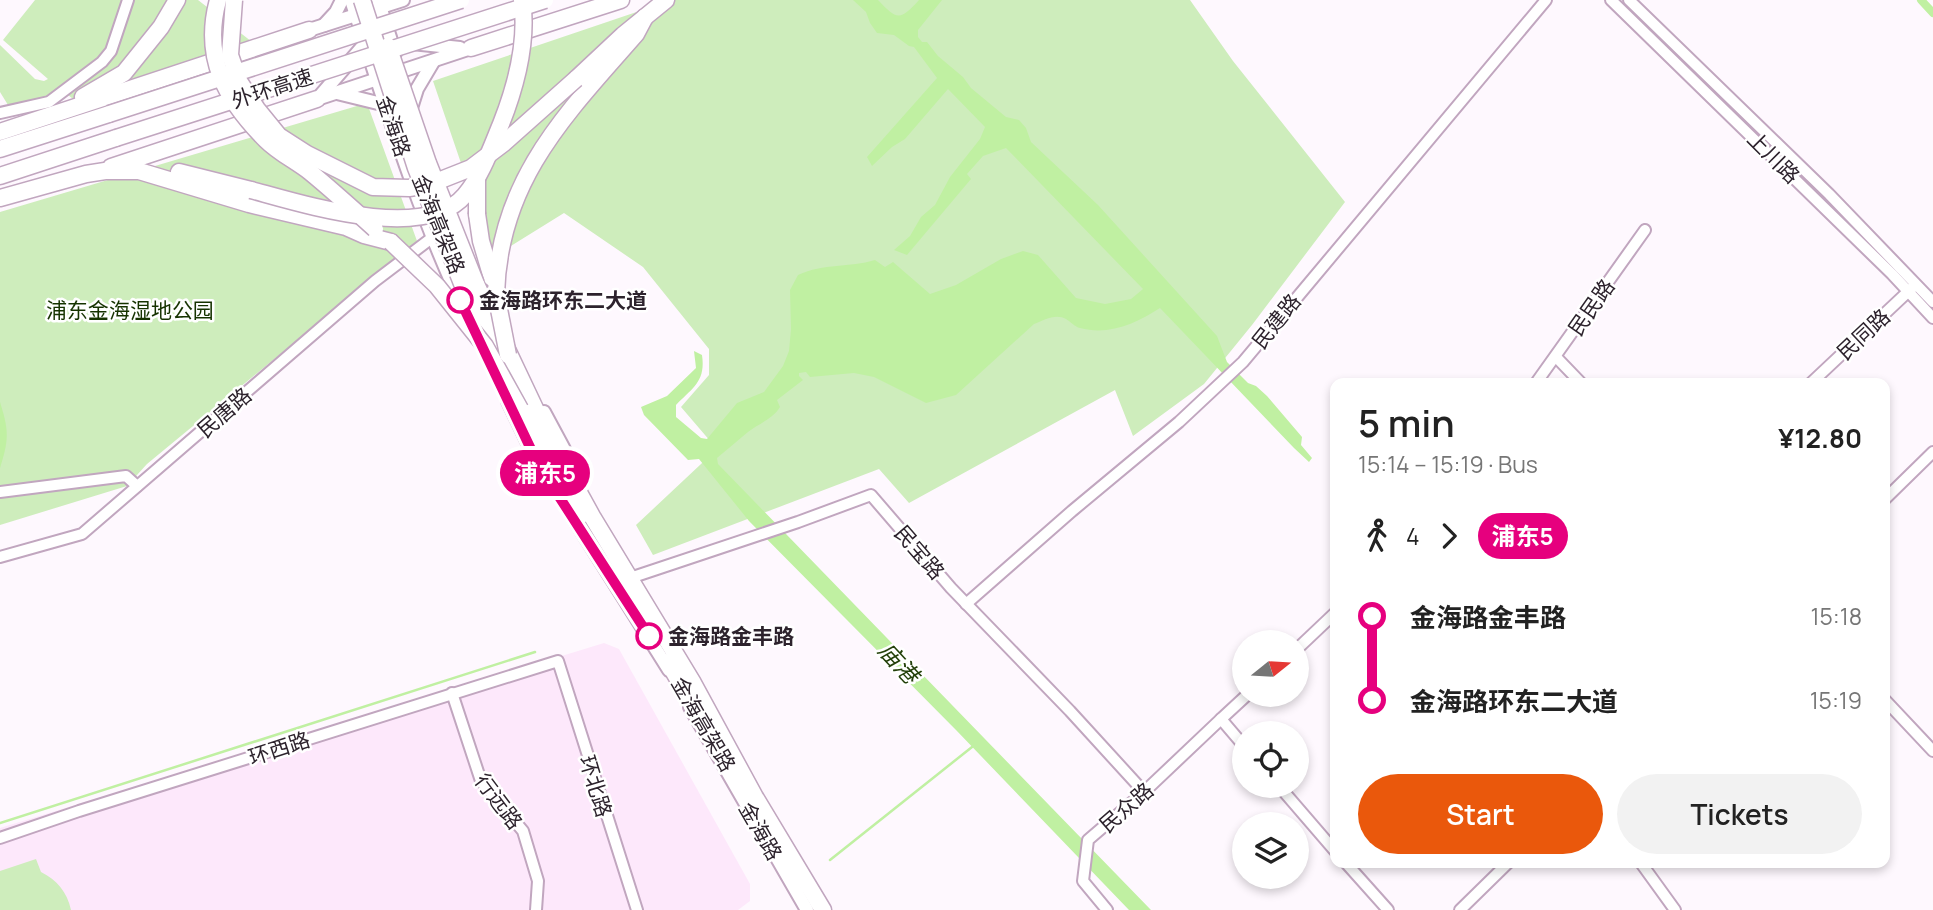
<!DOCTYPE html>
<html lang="en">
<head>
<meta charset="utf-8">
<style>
  body { margin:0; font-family:Manrope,"Noto Sans SC",sans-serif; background:#f2f2f2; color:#222; height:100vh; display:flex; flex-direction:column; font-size:26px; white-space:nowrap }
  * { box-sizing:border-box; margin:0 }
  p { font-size:23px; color:#767676 }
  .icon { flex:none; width:38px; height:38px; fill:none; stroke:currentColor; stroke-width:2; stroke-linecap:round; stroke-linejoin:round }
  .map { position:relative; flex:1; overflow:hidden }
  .sheet { position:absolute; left:1330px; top:378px; width:560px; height:490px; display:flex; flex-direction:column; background:#fff; border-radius:14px; box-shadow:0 4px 10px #0003 }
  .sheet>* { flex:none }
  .badge { padding:0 14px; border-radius:23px; font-size:24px; line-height:46px }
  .needle { width:46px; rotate:72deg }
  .buttons { position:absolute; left:1232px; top:630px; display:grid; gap:14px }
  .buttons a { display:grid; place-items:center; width:77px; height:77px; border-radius:50%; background:#fff; box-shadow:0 4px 10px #0003; font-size:35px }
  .map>.badge { position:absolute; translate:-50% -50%; box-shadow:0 0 0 4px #fff }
  .legs { display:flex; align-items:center; gap:10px; height:77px; padding:0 28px; font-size:23px }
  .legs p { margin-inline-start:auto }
  .overview { display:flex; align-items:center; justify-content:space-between; height:119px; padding:0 28px }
  h1 { font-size:38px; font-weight:600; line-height:52px }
  .primary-button { display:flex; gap:14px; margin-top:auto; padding:14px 28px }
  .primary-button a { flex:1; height:80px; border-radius:42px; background:#ea580c; color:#fff; font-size:28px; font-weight:600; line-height:80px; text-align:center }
  .primary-button a+a { background:#f2f2f2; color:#222 }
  ul { padding:0 28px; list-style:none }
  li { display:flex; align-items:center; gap:24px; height:84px; font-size:26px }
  li i { display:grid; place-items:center; width:10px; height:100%; margin:0 9px; background:currentColor }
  li i::after { content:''; width:18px; height:18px; margin:-9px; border:5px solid; border-radius:50%; background:#fff }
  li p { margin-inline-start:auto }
  li:first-child i { background:linear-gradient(#0000 50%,currentColor 0) }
  li:last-child i { background:linear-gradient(currentColor 50%,#0000 0) }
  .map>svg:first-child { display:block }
  .built { fill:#fde8fb }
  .green { fill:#ceedbc }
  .water { fill:#c0f0a2 }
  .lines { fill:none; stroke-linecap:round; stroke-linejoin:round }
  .stream { stroke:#c0f0a2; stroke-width:2.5 }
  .canal { stroke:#c0f0a2; stroke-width:8 }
  .minor-casing { stroke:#c1a6bf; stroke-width:14 }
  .major-casing { stroke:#c1a6bf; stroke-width:16 }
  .highway-casing { stroke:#c1a6bf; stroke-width:19 }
  .minor { stroke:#fff; stroke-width:10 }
  .major { stroke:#fff; stroke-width:12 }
  .highway { stroke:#fff; stroke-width:16 }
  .highway-bridge-casing { stroke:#c1a6bf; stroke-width:19; stroke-linecap:butt }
  .highway-bridge { stroke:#fff; stroke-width:16 }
  .line-1-casing { stroke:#fff; stroke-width:16 }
  .line-1 { stroke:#e6007e; stroke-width:10 }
  .stop-1-dot { fill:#fff; stroke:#e6007e; stroke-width:3.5 }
  .labels { text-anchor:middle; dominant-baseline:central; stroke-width:5; stroke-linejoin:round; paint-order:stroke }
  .street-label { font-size:21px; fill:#2d232d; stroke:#fff }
  .stop-label { font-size:21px; font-weight:bold; fill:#2d232d; stroke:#fff; text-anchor:start }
  .park-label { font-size:21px; fill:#163300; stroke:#fff }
  .water-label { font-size:23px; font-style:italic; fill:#23400a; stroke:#fff }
</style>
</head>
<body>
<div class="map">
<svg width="1933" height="910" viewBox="0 0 1933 910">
  <rect width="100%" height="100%" fill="#fef8fe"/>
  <!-- built -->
  <polygon class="built" points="604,643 619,649 750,884 750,901 738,910 0,910 0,828"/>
  <!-- green -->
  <g class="green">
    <polygon points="35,0 198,0 256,45 77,102 59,88 43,99 8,105 0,92 0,45 35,79 44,81 48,79 3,40"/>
    <polygon points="672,0 1190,0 1233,61 1345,202 1252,325 1204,384 1133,436 1115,390 909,503 879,469 653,555 636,525 717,449 681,407 709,375 709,349 643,267 564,213 493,257 433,81"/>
    <polygon points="367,103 417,241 147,464 127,486 0,525 0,212"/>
    <path d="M36 859 41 872C57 880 67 892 71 910H0V871Z"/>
  </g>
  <!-- water -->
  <g class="water">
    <path d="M853 0H878C897 20 900 21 919 0H942L918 30V37L922 42H927L938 56 963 77 971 88 1006 117 1019 120 1026 128 1031 142 1098 205 1217 336 1227 362 1248 383 1256 386 1267 396 1302 437 1301 445 1312 458 1309 462 1294 448 1160 308C1137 323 1109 336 1080 328 1075 327 1071 322 1066 319 1056 313 1044 320 1034 324L956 395 926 403 874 377 854 373 810 377 806 372 799 373V376L803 380 777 400 780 407C772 420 759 423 748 432 738 440 728 449 717 458L718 464 1151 910H1129L956 730 749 521 699 459 688 460 644 415 641 407 667 396 696 368 694 351 702 355C706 382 692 388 676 405V417L701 438 707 439 737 403 764 392 783 366 789 351 791 329 790 290 798 275C824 263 849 268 875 260L885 267 893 262 930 294 956 285 1001 259 1023 251 1038 255 1076 298 1105 304 1131 299 1143 289 1006 148 983 156 967 174 971 179 907 255 894 250 910 236 921 217 935 205 950 177 980 139 985 127 948 89 905 139 892 147 872 166 867 157 937 78 914 47 909 46 894 35 877 33 870 23 866 12Z"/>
    <path d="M0 402C9 431 9 439 0 468Z"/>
  </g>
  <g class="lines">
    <!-- stream -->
    <g class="stream">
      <polyline points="0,823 535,652"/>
      <polyline points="830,860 972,747"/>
    </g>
    <!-- canal -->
    <polyline class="canal" points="1921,0 1933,13"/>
    <!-- minor casing -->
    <g class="minor-casing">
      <g id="minor">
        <polyline points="1611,0 1892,274 1933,318"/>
        <polyline points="1629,0 1829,194 1933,302"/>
        <polyline points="0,113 49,102 102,62 111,51 128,0"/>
        <polyline points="1556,357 1581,383"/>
        <polyline points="1536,383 1645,230"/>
        <polyline points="1811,383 1913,287"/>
        <polyline points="0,492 126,476 137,486"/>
        <polyline points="1885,499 1933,452"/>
        <polyline points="0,557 82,534 375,281 433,237"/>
        <polyline points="633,577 798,522 871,495 951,588 1070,711 1144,792"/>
        <polyline points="966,604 1072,511 1179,422 1243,362 1546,0"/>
        <polyline points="1297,649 1335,613"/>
        <polyline points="452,693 481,781 523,831 538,881 536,910"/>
        <polyline points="1885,700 1933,751"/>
        <polyline points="1244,746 1221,719 1247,695"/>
        <polyline points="1279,786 1335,851"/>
        <polyline points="0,838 79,811 558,661 637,910"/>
        <polyline points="1346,863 1388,910"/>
        <polyline points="1641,863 1675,910"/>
        <polyline points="1107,910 1083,881 1088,840 1144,792 1221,719"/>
        <polyline points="1460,910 1508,863"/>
      </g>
    </g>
    <!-- major casing -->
    <g class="major-casing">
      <g id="major">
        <path d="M351 0C386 107 419 216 468 318"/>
        <polyline points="378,0 395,53"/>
        <polyline points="324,25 336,12 342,0"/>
        <polyline points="309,30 403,0"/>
        <polyline points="412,43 460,48"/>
        <polyline points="337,93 386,105"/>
        <polyline points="320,96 370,38"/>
        <polyline points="317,99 471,48"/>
        <polyline points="411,108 417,89 433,62"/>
        <polyline points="508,401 538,464 557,493"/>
        <polyline points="544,412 580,479"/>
        <polyline points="569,511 669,670"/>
        <polyline points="690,707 807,910"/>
      </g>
    </g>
    <!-- highway casing -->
    <g class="highway-casing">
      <g id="highway">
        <polyline points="471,48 621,0"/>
        <polyline points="576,79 623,35 666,0"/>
        <polyline points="83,97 124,73 161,27 177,0"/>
        <polyline points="0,132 309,30"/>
        <polyline points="0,149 109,114"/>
        <polyline points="111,167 317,99"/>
        <polyline points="179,172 251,190"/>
        <polyline points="0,176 116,138"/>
        <polyline points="0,198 86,174 105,171 139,171 249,204 346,227 364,235 391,242"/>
        <polyline points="477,214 481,241 492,278"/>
        <polyline points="476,284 549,438 593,518 693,683 755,797 823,910"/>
        <polyline points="465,291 494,352"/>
        <path d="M496 294C499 180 566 114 636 34L645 17"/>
        <polyline points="515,398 552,470 580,516"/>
        <polyline points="668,662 697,712"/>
      </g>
    </g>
    <!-- minor -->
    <use href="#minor" class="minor"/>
    <!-- major -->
    <use href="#major" class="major"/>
    <!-- highway -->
    <use href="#highway" class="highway"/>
    <!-- highway-bridge casing -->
    <g class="highway-bridge-casing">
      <g id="highway-bridge">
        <path d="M218 0C202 58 226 100 266 140 279 153 296 161 310 172 332 190 354 210 375 229"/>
        <polyline points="234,0 230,55 239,81 257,109 279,136 307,154 373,187 409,188 428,185 471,168 504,143 576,79"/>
        <polyline points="362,0 416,168 465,291"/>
        <polyline points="388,46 428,163 476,284"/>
        <polyline points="109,114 461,0"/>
        <polyline points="116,138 545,0"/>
        <polyline points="477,178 477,214"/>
        <path d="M251 190C303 204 425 243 465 195 482 175 491 148 501 124 516 86 528 41 522 0"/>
        <polyline points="391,242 437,286 485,346 520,409"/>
        <polyline points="496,294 508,355"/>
      </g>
    </g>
    <!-- highway-bridge -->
    <use href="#highway-bridge" class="highway-bridge"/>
  </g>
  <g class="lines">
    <!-- line-1 casing -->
    <g class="line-1-casing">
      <polyline id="line-1" points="460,300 538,464 649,636"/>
    </g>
    <!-- line-1 -->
    <use href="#line-1" class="line-1"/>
  </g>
  <!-- markers -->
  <g class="stop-1-dot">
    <circle cx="460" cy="300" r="12"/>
    <circle cx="649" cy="636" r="12"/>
  </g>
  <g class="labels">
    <!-- street labels -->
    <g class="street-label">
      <text transform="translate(272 88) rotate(-18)">外环高速</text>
      <text transform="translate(394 126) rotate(71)">金海路</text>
      <text transform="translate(1774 157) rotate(45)">上川路</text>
      <text transform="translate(439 224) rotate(68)">金海高架路</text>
      <text transform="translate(1591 307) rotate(-55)">民民路</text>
      <text transform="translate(1276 321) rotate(-51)">民建路</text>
      <text transform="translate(1863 334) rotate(-43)">民同路</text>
      <text transform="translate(224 412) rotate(-41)">民唐路</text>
      <text transform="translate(920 552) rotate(49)">民宝路</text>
      <text transform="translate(704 724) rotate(60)">金海高架路</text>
      <text transform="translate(279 748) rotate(-18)">环西路</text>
      <text transform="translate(596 786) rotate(73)">环北路</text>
      <text transform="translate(499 801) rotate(53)">行远路</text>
      <text transform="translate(1126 807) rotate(-41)">民众路</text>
      <text transform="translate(761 831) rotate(60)">金海路</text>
    </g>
    <!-- stop labels -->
    <g class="stop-label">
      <text x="479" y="300">金海路环东二大道</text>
      <text x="668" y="636">金海路金丰路</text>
    </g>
    <!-- park labels -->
    <g class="park-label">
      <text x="130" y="310">浦东金海湿地公园</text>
    </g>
    <!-- water labels -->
    <g class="water-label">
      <text transform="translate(899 662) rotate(47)">庙港</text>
    </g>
  </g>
</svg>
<div class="buttons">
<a><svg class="needle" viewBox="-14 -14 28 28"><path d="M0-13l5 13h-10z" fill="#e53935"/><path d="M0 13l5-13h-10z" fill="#767676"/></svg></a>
<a><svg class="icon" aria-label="locate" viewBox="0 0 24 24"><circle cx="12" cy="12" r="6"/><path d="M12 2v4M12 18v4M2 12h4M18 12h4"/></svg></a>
<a><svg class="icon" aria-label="layers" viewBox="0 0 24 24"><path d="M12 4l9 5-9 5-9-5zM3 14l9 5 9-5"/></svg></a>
</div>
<b class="badge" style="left:545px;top:473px;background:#e6007e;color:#fff">浦东5</b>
<section class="sheet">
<div class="overview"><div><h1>5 min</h1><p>15:14 – 15:19 · Bus</p></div><b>¥12.80</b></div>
<div class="legs"><svg class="icon" aria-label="walk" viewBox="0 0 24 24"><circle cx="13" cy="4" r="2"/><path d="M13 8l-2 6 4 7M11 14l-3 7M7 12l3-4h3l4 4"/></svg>4<svg class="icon" aria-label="forward" viewBox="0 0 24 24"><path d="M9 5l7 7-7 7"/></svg><b class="badge" style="background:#e6007e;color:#fff">浦东5</b></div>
<ul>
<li><i style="color:#e6007e"></i><b>金海路金丰路</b><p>15:18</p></li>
<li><i style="color:#e6007e"></i><b>金海路环东二大道</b><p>15:19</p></li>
</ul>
<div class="primary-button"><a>Start</a><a>Tickets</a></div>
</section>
</div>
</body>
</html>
